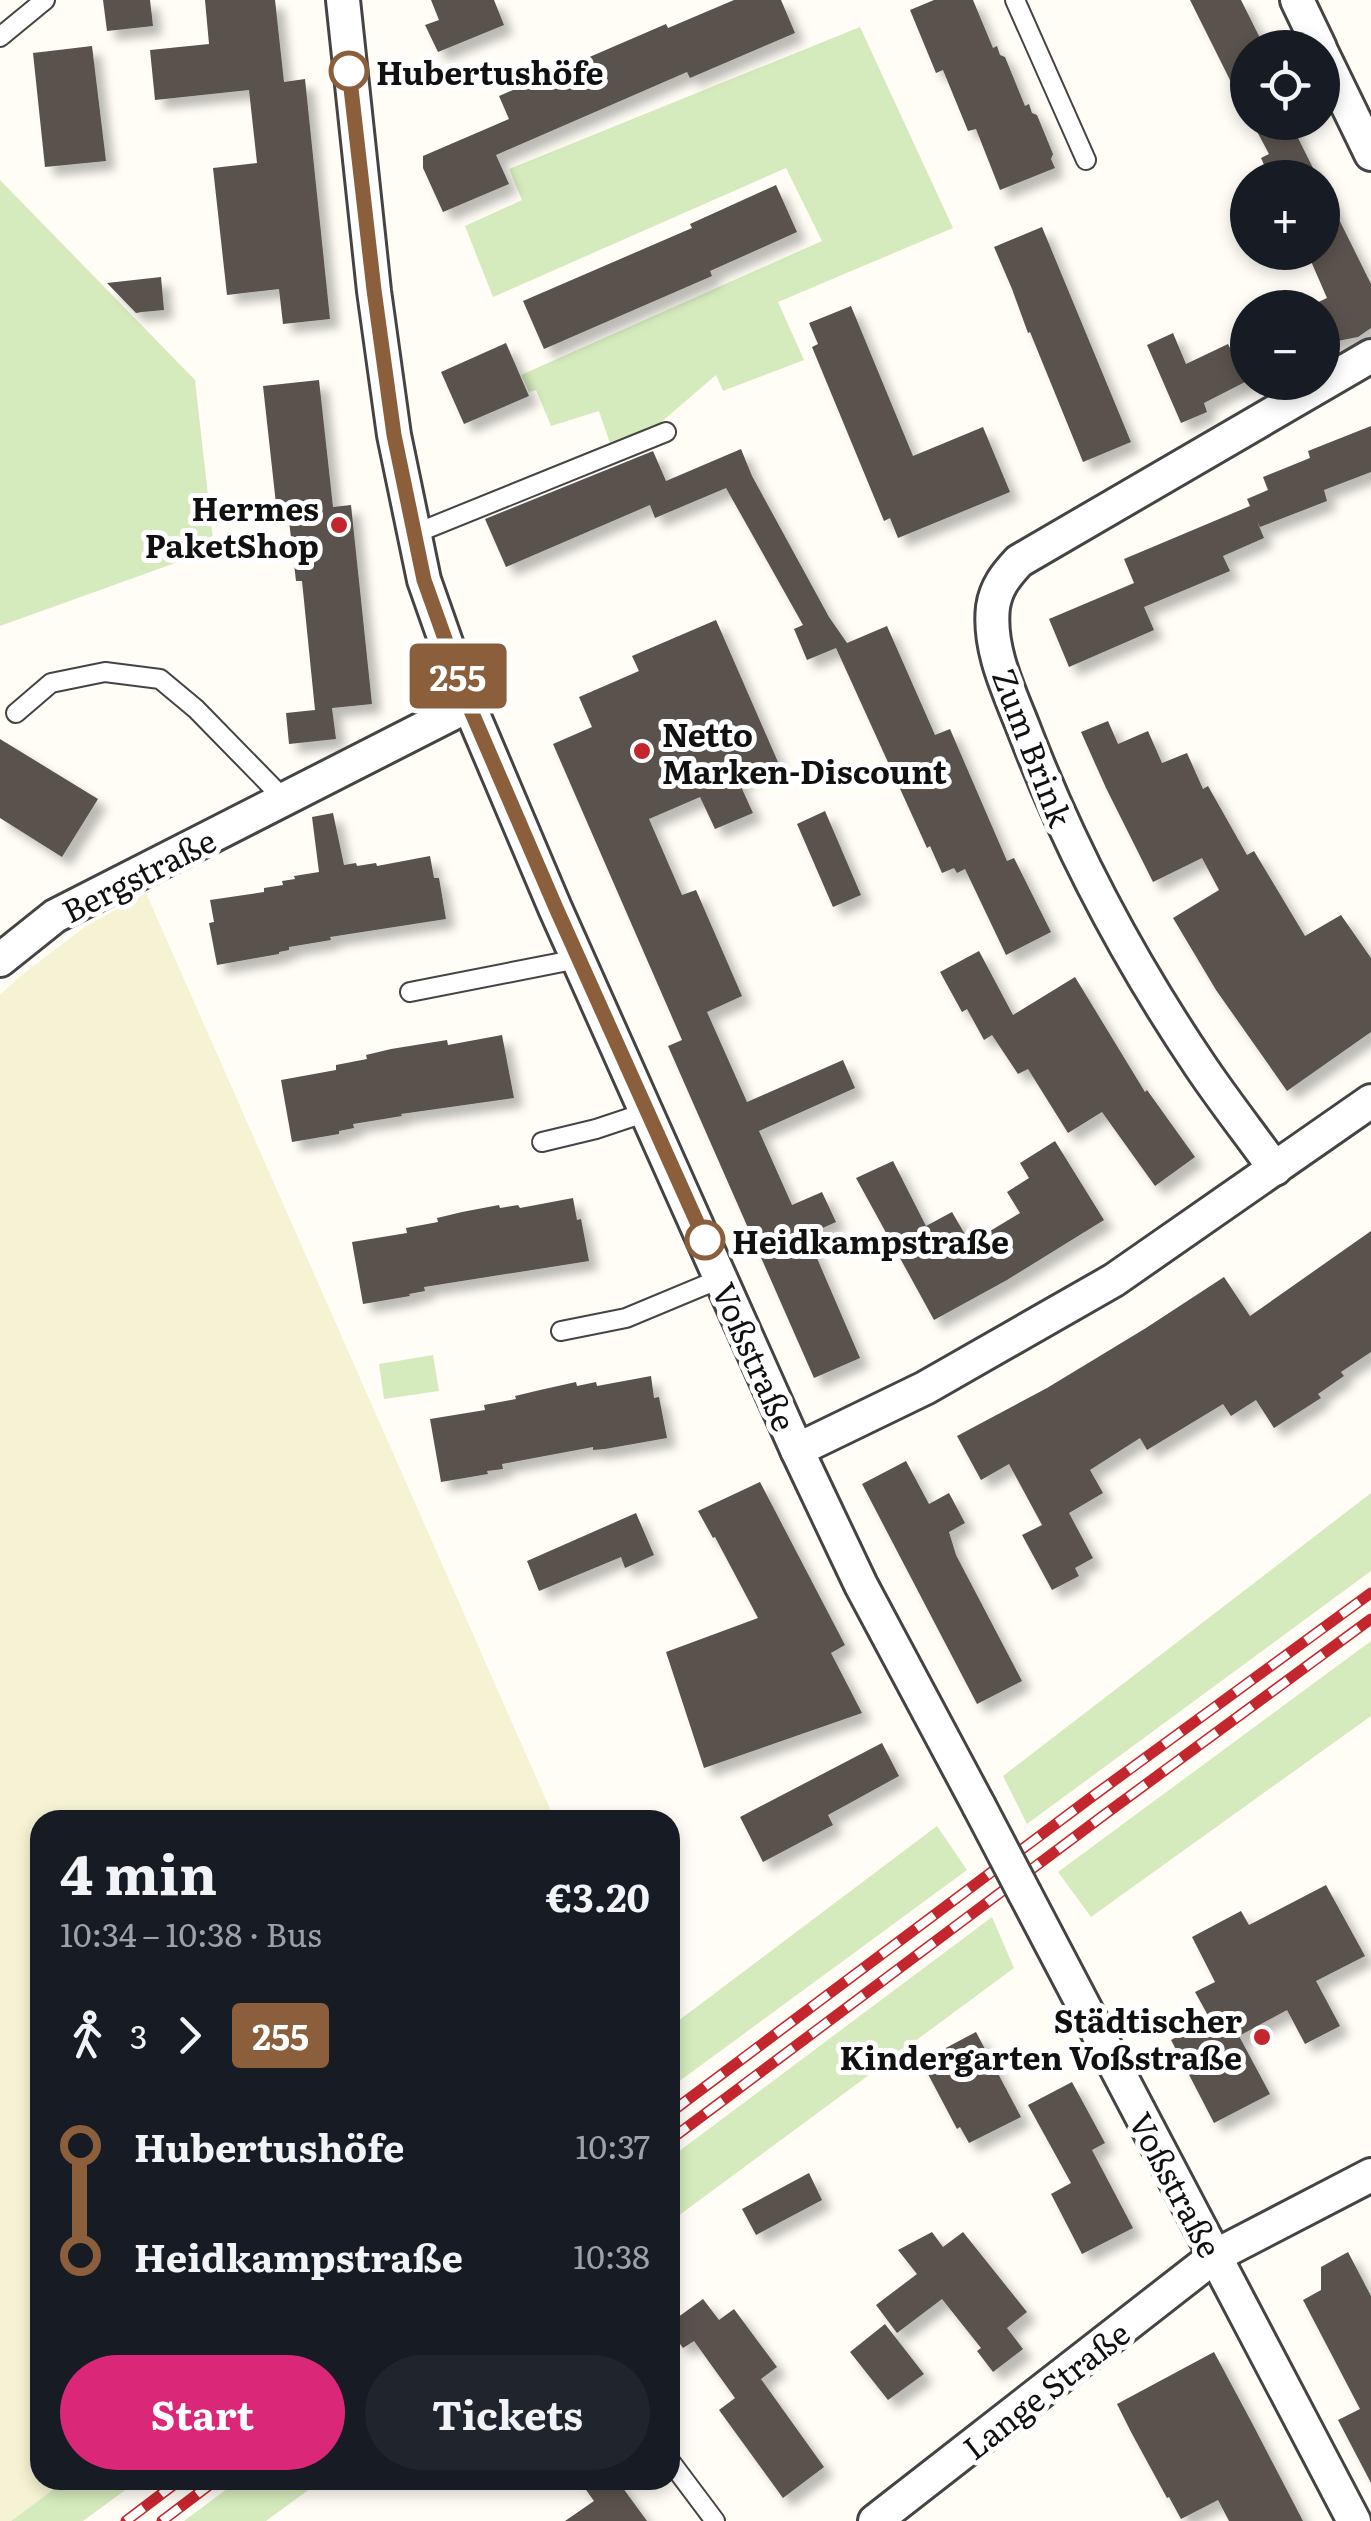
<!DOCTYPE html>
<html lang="en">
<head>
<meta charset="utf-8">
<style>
  body { margin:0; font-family:Literata,serif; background:#20242c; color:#f1f3f6; height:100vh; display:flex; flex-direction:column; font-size:38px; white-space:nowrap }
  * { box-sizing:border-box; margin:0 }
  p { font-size:32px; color:#9ea1a6 }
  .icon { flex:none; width:55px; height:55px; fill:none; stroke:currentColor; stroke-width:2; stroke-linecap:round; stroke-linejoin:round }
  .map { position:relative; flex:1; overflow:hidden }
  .side { position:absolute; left:30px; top:1810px; width:650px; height:680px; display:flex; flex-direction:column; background:#171b24; border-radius:30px; box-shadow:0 5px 15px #0003 }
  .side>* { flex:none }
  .badge { padding:0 20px; border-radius:8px; font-size:35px; line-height:65px }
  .buttons { position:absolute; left:1230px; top:30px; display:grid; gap:20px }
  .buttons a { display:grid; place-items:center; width:110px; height:110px; border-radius:50%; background:#171b24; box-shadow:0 5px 15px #0003; font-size:50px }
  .map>.badge { position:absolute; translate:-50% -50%; box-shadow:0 0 0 5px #fff }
  .legs { display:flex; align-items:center; gap:15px; height:110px; padding:0 30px; font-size:32px }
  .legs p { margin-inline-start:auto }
  .overview { display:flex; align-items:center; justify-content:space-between; height:170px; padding:0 30px }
  h1 { font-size:55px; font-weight:700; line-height:75px }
  .action { display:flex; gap:20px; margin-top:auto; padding:20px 30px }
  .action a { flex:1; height:115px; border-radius:60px; background:#db2777; color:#fff; font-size:40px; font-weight:700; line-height:115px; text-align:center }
  .action a+a { background:#20242c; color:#f1f3f6 }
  ul { padding:0 30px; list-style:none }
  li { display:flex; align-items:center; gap:35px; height:110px; font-size:38px }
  li i { display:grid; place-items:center; width:15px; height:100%; margin:0 12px; background:currentColor }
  li i::after { content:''; width:25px; height:25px; margin:-12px; border:8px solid; border-radius:50%; background:#171b24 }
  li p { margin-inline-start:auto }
  li:first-child i { background:linear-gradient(#0000 50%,currentColor 0) }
  li:last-child i { background:linear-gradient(currentColor 50%,#0000 0) }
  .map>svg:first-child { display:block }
  .farmland { fill:#f6f3d4 }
  .green { fill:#d5ebbd }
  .building { fill:#5a524d; filter:url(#shadow) }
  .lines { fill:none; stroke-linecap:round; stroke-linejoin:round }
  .service-casing { stroke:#444; stroke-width:22 }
  .minor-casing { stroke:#444; stroke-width:38 }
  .service { stroke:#fff; stroke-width:18 }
  .minor { stroke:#fff; stroke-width:32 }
  .rail-casing { stroke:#c4262e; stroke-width:11 }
  .rail { stroke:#fff; stroke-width:8; stroke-dasharray:22; stroke-linecap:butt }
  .minor-bridge-casing { stroke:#444; stroke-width:38; stroke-linecap:butt }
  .minor-bridge { stroke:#fff; stroke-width:32 }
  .line-1-casing { stroke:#fff; stroke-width:22 }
  .line-1 { stroke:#8b5e3c; stroke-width:15 }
  .stop-1-dot { fill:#fff; stroke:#8b5e3c; stroke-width:5 }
  .poi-dot { fill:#c4262e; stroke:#fff; stroke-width:4 }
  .labels { text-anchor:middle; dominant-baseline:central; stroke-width:10; stroke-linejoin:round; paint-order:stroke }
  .stop-label { font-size:32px; font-weight:bold; fill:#111; stroke:#fff; text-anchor:start }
  .poi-label { font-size:32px; font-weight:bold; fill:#111; stroke:#fff; text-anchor:end }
  .street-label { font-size:32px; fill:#111; stroke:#fff }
</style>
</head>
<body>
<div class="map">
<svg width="1371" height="2521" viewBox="0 0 1371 2521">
  <defs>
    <filter id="shadow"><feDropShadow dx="9" dy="9" stdDeviation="5" flood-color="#0004"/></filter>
  </defs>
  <rect width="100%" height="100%" fill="#fffdf5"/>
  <!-- farmland -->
  <polygon class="farmland" points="146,893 555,1820 40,1820 40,2480 66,2480 11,2521 0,2521 0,995 19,977 86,926"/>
  <!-- green -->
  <g class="green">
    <polygon points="860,27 953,228 778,302 804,360 723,391 716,375 652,430 611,446 599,411 551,426 536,390 529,392 521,375 822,241 786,168 493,297 465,226 522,200 509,169"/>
    <polygon points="0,180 195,380 214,549 0,626"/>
    <polygon points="433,1355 439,1391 384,1399 379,1364"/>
    <polygon points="1371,1493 1371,1571 1027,1824 1003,1776"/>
    <polygon points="1371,1641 1371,1716 1091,1917 1058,1872"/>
    <polygon points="937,1826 967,1870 670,2088 670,2027"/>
    <polygon points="992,1917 1014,1968 670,2222 670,2158"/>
    <polygon points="66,2480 139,2480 83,2521 11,2521"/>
    <polygon points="239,2480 322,2480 266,2521 184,2521"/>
  </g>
  <!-- building -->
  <g class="building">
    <polygon points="103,0 150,0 153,26 107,31"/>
    <polygon points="205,0 275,0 284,82 305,79 330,319 283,324 279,289 227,295 213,168 257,163 249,90 155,100 150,50 209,44"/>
    <polygon points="431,0 494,0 504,25 438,52 425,25 439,20"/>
    <polygon points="734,0 781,0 795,33 690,78 687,72 496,155 509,184 443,212 423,168 423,156 509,119 499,96 666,24 668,28"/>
    <polygon points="934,0 973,0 993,48 997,46 1000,55 1005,57 1025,106 1029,104 1032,113 1037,115 1053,154 1051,159 1055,168 1000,190 976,129 968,131 943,70 936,73 910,10"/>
    <polygon points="1190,0 1241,0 1265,48 1248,48 1248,116"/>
    <polygon points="92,46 106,161 45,167 33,53"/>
    <polygon points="1252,122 1290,122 1318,178 1270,178 1261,158 1269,154"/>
    <polygon points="776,185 797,232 710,271 712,276 544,349 523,301 692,228 690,224"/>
    <polygon points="1322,185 1371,284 1371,328 1358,337 1322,344 1322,308 1313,308 1312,305 1327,298 1307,252 1322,252"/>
    <polygon points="1042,227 1131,442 1083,462 1030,332 1028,333 1012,289 994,247"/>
    <polygon points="161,277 164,310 142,312 136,313 107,283"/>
    <polygon points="851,306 913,456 983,427 1010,492 898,538 890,518 884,521 812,347 818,344 809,323"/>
    <polygon points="1173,333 1186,364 1228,344 1247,381 1204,403 1207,412 1181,423 1147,345"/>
    <polygon points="506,343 529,396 464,424 441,372"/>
    <polygon points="319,380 333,507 351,505 372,704 332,708 336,739 289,744 286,713 315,710 302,581 296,581 288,512 277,513 263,386"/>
    <polygon points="1371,426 1371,472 1324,490 1327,501 1260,527 1257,521 1264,538 1223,556 1230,571 1144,607 1154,630 1069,667 1049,619 1134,583 1124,559 1250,506 1247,499 1268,490 1263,477 1310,458 1308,451"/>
    <polygon points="741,449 752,476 829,617 847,643 887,626 935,735 950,729 1007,861 1014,858 1051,932 1006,955 965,869 957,873 954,868 942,873 930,846 927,848 836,648 807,660 794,629 803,625 726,488 655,518 650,505 506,567 485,519 653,451 666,481"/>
    <polygon points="716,620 778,762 738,780 753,813 715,829 700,797 649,819 682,895 696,890 742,996 707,1012 747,1102 843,1060 855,1088 759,1131 792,1205 822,1192 836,1222 807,1235 860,1358 814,1378 668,1046 682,1040 553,744 592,727 579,697 639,671 632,656"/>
    <polygon points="1108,721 1118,744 1148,731 1162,763 1187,753 1203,789 1208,786 1247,855 1254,851 1305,936 1341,915 1371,958 1371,1032 1287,1091 1216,990 1173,918 1219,890 1202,858 1153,882 1106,788 1081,732"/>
    <polygon points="0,739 98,799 62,857 0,818"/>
    <polygon points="825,811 861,895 833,907 797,824"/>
    <polygon points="333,813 344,865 356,863 357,866 376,863 377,866 430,856 434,878 439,878 446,919 330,937 331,940 289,947 289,950 279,952 279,954 217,965 209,923 214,922 210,900 264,892 264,888 283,885 282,881 295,879 294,876 319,872 312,817"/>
    <polygon points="979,951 1013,1015 1075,977 1145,1092 1147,1090 1195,1157 1155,1186 1102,1112 1068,1133 1028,1069 1018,1074 992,1035 984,1040 967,1009 962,1012 940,972"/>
    <polygon points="502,1035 514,1098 401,1114 402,1116 353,1124 354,1128 339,1131 339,1134 292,1142 281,1080 336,1070 336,1065 367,1059 366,1055 391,1049 447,1040 448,1045"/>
    <polygon points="1055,1141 1104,1220 1007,1280 934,1320 856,1178 893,1161 926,1226 952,1212 970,1243 1020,1213 1007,1192 1029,1178 1020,1163"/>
    <polygon points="573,1198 577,1220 581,1219 589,1261 424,1287 425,1291 409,1294 410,1296 363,1304 352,1242 407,1233 406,1228 438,1222 437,1218 462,1212 499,1205 500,1208 518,1205 520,1208"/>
    <polygon points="1371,1231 1371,1352 1341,1372 1344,1376 1318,1394 1321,1398 1274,1428 1256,1400 1231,1416 1223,1404 1147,1450 1140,1438 1090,1470 1103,1493 1069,1513 1093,1558 1075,1568 1079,1576 1052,1590 1022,1535 1042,1525 1009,1464 981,1480 957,1436 1047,1388 1146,1328 1224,1277 1250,1316"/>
    <polygon points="651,1376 654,1398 659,1397 667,1438 605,1449 593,1450 593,1447 502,1464 503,1469 487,1471 488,1474 441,1482 430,1419 485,1410 484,1405 516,1399 515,1396 540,1390 576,1382 577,1386 596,1382 597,1386"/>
    <polygon points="906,1461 929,1504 949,1493 965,1523 949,1532 956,1555 1022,1681 977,1704 862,1484"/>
    <polygon points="760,1482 845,1645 831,1653 862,1713 704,1768 666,1652 758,1618 715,1537 713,1538 698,1511"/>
    <polygon points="636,1513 654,1555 625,1568 621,1557 539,1591 527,1561"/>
    <polygon points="882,1743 899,1776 828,1815 833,1825 763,1862 740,1817"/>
    <polygon points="1326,1885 1365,1956 1316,1981 1340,2026 1305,2044 1287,2010 1239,2036 1270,2094 1214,2123 1171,2040 1210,2019 1195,1992 1215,1982 1192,1937 1241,1911 1249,1925"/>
    <polygon points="976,2032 1021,2117 969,2143 960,2127 957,2129 921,2061"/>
    <polygon points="1072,2082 1105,2143 1092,2150 1133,2228 1082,2254 1051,2194 1071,2183 1028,2105"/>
    <polygon points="809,2173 822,2200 756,2235 742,2209"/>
    <polygon points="932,2232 943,2247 963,2232 1027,2312 1007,2328 1023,2349 993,2372 977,2351 981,2348 942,2299 897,2333 876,2305 917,2274 898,2250"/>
    <polygon points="1348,2252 1371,2296 1371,2483 1338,2420 1360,2409 1303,2300 1321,2290 1321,2267"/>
    <polygon points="703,2299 719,2320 734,2309 777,2367 761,2379 824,2467 783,2498 719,2410 735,2398 694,2341 683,2348 670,2330 670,2323"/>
    <polygon points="885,2324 924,2374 888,2400 850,2352"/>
    <polygon points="1214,2352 1252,2423 1303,2521 1229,2521 1218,2500 1181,2519 1169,2497 1167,2498 1131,2432 1117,2404"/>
    <polygon points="579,2480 617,2480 647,2521 565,2521 594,2501"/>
  </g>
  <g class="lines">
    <!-- service casing -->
    <g class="service-casing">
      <g id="service">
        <polyline points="1015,0 1086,160"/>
        <polyline points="0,37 45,0"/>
        <polyline points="414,534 666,432"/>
        <polyline points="16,713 51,683 105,672 160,679 196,709 284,799"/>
        <polyline points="410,992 578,959"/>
        <polyline points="542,1142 596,1129 647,1112"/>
        <polyline points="561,1331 626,1318 722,1278"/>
        <polyline points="670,2461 715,2521"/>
      </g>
    </g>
    <!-- minor casing -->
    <g class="minor-casing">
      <g id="minor">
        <polyline points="343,0 374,291 394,435 424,580 450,654 469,705 555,908 797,1450 861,1585 979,1806"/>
        <polyline points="1297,0 1320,48"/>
        <polyline points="1322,53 1371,154"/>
        <polyline points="0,960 55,916 469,705"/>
        <path d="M1275 1169C1250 1134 1223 1100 1199 1064 1129 960 1070 849 1025 732 1010 693 988 650 993 607 996 587 1006 575 1019 561L1371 356"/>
        <polyline points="797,1450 925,1388 1114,1280 1371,1101"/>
        <polyline points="1025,1894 1354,2521"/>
        <polyline points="875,2521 1215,2256 1371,2175"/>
      </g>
    </g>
    <!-- service -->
    <use href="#service" class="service"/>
    <!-- minor -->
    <use href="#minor" class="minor"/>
    <!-- rail casing -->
    <g class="rail-casing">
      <g id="rail">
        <polyline points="670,2113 1093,1796 1371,1593"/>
        <polyline points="670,2140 1104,1815 1371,1619"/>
        <polyline points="126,2521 180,2480"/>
        <polyline points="162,2521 216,2480"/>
      </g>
    </g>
    <!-- rail -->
    <use href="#rail" class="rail"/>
    <!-- minor-bridge casing -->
    <g class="minor-bridge-casing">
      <polyline id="minor-bridge" points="979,1806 1025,1894"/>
    </g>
    <!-- minor-bridge -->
    <use href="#minor-bridge" class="minor-bridge"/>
  </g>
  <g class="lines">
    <!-- line-1 casing -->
    <g class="line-1-casing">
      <polyline id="line-1" points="349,71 374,290 394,435 424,580 469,706 556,908 705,1240"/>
    </g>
    <!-- line-1 -->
    <use href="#line-1" class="line-1"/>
  </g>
  <!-- markers -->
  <g class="stop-1-dot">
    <circle cx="349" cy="71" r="18"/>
    <circle cx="705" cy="1240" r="18"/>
  </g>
  <g class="poi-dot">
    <circle cx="339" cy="525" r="10"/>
    <circle cx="642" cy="751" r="10"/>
    <circle cx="1262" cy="2037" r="10"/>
  </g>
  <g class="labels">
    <!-- stop labels -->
    <g class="stop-label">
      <text x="376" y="71">Hubertushöfe</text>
      <text x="732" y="1240">Heidkampstraße</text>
    </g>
    <!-- poi labels -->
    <g class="poi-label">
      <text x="319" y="507">Hermes<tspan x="319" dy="37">PaketShop</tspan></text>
      <text x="662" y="733" text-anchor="start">Netto<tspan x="662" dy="37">Marken-Discount</tspan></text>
      <text x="1242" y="2019">Städtischer<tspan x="1242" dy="37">Kindergarten Voßstraße</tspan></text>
    </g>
    <!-- street labels -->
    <g class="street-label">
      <text transform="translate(1034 747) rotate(69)">Zum Brink</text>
      <text transform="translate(138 874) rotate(-27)">Bergstraße</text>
      <text transform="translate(756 1356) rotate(66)">Voßstraße</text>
      <text transform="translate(1177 2184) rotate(62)">Voßstraße</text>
      <text transform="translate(1045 2389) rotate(-38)">Lange Straße</text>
    </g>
  </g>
</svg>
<div class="buttons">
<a><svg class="icon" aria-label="locate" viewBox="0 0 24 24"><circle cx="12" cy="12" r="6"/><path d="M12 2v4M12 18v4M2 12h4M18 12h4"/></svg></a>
<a>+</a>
<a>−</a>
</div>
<b class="badge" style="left:458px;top:676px;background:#8b5e3c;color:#fff">255</b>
<section class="side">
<div class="overview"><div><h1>4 min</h1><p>10:34 – 10:38 · Bus</p></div><b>€3.20</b></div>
<div class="legs"><svg class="icon" aria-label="walk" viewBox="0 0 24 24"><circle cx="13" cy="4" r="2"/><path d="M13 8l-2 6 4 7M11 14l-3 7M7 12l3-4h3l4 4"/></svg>3<svg class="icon" aria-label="forward" viewBox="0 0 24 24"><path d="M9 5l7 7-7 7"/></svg><b class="badge" style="background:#8b5e3c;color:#fff">255</b></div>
<ul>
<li><i style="color:#8b5e3c"></i><b>Hubertushöfe</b><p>10:37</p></li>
<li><i style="color:#8b5e3c"></i><b>Heidkampstraße</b><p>10:38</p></li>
</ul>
<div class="action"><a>Start</a><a>Tickets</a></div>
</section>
</div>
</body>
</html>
